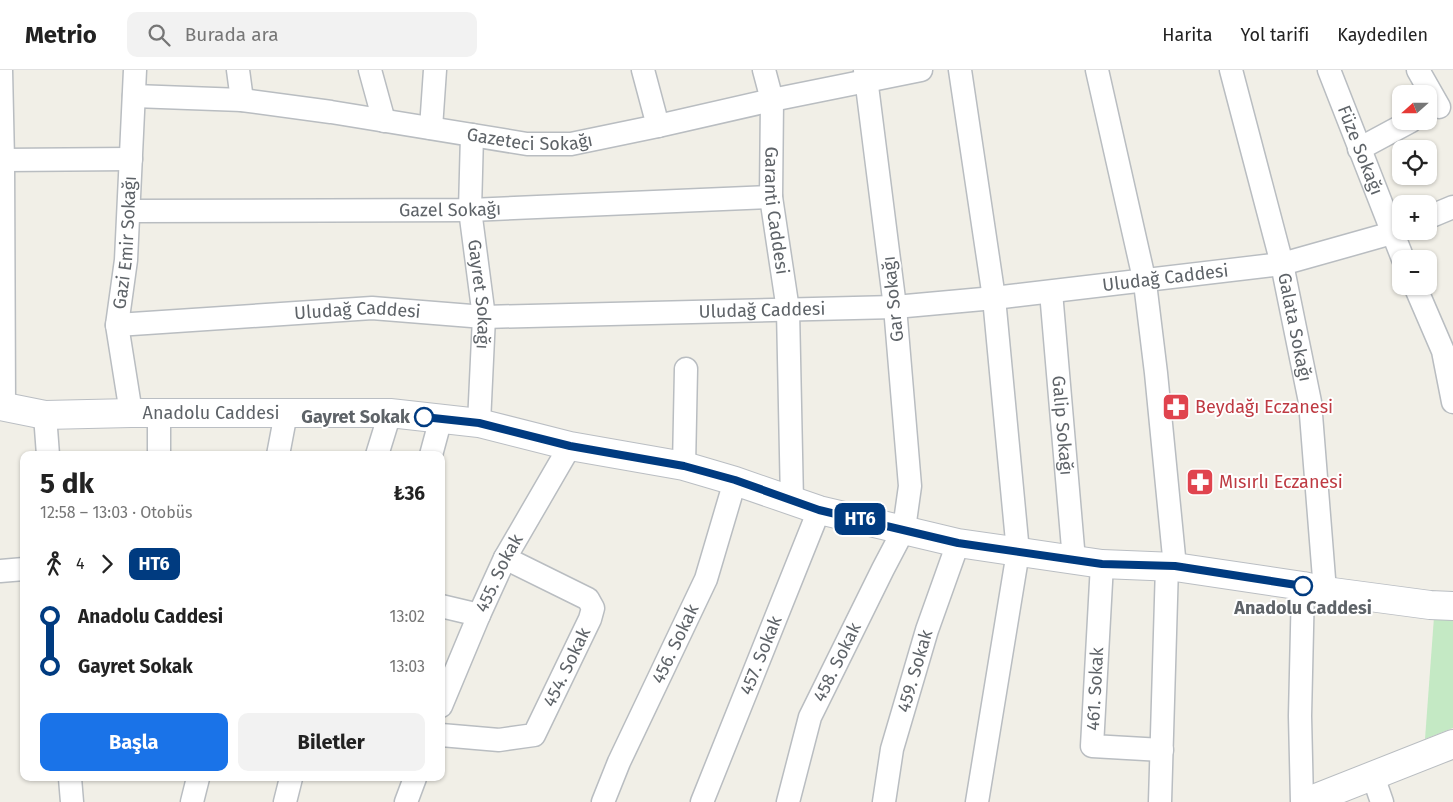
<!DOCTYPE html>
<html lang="tr">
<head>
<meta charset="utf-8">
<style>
  body { margin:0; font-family:"Fira Sans",sans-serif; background:#f2f2f2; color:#222; height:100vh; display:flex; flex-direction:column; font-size:19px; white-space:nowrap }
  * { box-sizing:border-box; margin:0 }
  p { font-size:16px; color:#767676 }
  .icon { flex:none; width:28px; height:28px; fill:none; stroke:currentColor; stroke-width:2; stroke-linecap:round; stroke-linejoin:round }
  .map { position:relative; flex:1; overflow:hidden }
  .drawer { position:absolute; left:20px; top:381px; width:425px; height:330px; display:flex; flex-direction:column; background:#fff; border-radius:10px; box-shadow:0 1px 4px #0004 }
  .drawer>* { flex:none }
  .badge { padding:0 10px; border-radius:8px; font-size:18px; line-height:32px }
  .needle { width:32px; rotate:249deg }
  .fabs { position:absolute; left:1392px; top:15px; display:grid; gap:10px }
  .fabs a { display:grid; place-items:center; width:45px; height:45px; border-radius:10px; background:#fff; box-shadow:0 1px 4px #0004; font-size:25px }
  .map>.badge { position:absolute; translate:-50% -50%; box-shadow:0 0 0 2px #fff }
  .legs { display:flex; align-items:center; gap:8px; height:55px; padding:0 20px; font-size:16px }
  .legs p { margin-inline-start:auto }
  .summary { display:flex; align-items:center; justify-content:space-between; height:85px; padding:0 20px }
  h1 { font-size:28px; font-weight:700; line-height:38px }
  .button { display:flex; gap:10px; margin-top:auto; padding:10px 20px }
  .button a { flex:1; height:58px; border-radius:10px; background:#1a73e8; color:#fff; font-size:20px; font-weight:700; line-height:58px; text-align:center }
  .button a+a { background:#f2f2f2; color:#222 }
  ul { padding:0 20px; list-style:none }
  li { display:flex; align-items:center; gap:18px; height:50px; font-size:19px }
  li i { display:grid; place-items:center; width:8px; height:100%; margin:0 6px; background:currentColor }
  li i::after { content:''; width:12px; height:12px; margin:-6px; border:4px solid; border-radius:50%; background:#fff }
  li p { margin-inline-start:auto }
  li:first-child i { background:linear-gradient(#0000 50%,currentColor 0) }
  li:last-child i { background:linear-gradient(currentColor 50%,#0000 0) }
  header { display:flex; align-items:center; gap:30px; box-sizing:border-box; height:70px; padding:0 25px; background:#fff; border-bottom:1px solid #e0e0e0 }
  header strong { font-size:24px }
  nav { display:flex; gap:28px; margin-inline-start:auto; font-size:18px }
  .search { width:350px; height:45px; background:#f2f2f2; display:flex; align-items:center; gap:12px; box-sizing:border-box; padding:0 18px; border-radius:10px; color:#767676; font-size:19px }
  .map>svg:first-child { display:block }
  .green { fill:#c4e9c4 }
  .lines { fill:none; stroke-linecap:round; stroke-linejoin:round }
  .minor-casing { stroke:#b9bdc1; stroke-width:25 }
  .tertiary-casing { stroke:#b9bdc1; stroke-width:30 }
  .secondary-casing { stroke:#babec3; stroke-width:30 }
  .minor { stroke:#fff; stroke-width:22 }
  .tertiary { stroke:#fff; stroke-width:28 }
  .secondary { stroke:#fff; stroke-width:28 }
  .line-1-casing { stroke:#fff; stroke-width:11 }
  .line-1 { stroke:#003b80; stroke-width:8 }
  .stop-1-dot { fill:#fff; stroke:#003b80; stroke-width:2.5 }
  .labels { text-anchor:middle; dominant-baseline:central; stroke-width:4; stroke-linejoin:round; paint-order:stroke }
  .street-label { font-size:18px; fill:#5e6368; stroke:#fff }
  .health-label { font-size:18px; fill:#be3a42; stroke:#fff; text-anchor:start }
  .stop-label { font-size:18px; font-weight:bold; fill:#5e6368; stroke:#fff; text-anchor:end }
</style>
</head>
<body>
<header>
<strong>Metrio</strong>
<div class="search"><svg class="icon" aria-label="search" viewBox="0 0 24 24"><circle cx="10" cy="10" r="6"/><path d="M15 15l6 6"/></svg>Burada ara</div>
<nav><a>Harita</a><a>Yol tarifi</a><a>Kaydedilen</a></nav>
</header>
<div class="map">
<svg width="1453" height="732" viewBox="0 0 1453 732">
  <rect width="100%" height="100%" fill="#f1efe7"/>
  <!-- green -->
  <polygon class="green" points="1434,547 1453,548 1453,658 1425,669"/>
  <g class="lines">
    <!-- minor casing -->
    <g class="minor-casing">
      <g id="minor">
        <polyline points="1,0 3,90 4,337"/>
        <polyline points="238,0 242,30"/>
        <polyline points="370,0 384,51"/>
        <polyline points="643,0 658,56"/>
        <path id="s1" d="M764 0 772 30 771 127 788 240 792 432"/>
        <polyline points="960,0 994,228 1018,482 977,732"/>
        <polyline points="1097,0 1145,213 1156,303 1175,497"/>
        <path id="s2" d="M1231 0 1282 194 1310 332 1325 521"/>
        <path id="s3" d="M1329 0 1403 189"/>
        <polyline points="1418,0 1439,37"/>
        <path id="s4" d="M134 26 242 30 331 42 527 74H571L658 56 772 30 921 0"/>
        <polyline points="431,58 435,0"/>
        <path id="s5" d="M472 65 470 140 484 247 479 353"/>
        <polyline points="1359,79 1411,51"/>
        <polyline points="3,90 131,89"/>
        <path id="s6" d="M129 141 470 140 771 127"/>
        <polyline points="1429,147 1453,137"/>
        <polyline points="1415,216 1443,281 1453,332"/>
        <path id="s7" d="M1051 222 1074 490"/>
        <path id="s8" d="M117 255 372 238 484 247 895 237 994 228 1282 194 1392 163 1401 159"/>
        <path id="s9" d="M131 343 117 255 126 190 135 0"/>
        <polyline points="45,345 48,385"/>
        <polyline points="159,385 159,343"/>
        <polyline points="278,385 286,343"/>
        <polyline points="377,385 390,343"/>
        <polyline points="431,385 441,348"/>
        <polyline points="684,396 686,299"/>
        <polyline points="1102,494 1092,676 1162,680"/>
        <polyline points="0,501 24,499"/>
        <polyline points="441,536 479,545"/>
        <path id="s10" d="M441 636 479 545 505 488 570 376"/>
        <path id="s11" d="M441 665 499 670 534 665 590 549 593 538 588 529 505 488"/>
        <polyline points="1373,706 1382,732"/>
        <polyline points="70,708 72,732"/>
        <polyline points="192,732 198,708"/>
        <polyline points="285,732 291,708"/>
        <polyline points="406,732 415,708"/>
        <path id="s12" d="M603 732 619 692 706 509 735 411"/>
        <path id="s13" d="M702 732 819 440"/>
        <path id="s14" d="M788 732 810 647 883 499 904 459 910 416 895 237 865 0"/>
        <path id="s15" d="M884 732 892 679 927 560 958 473"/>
        <polyline points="1160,732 1167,496"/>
        <polyline points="1302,732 1300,646 1303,516"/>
      </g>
    </g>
    <!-- tertiary casing -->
    <g class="tertiary-casing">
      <polyline id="tertiary" points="1306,732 1453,674"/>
    </g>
    <!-- secondary casing -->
    <g class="secondary-casing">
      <g id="secondary">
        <path id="s16" d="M0 336 45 345 131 343H390L479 353 570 376 684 396 735 411 819 440 958 473 1102 494 1175 497 1303 516 1325 521 1430 535 1453 536"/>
      </g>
    </g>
    <!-- minor -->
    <use href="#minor" class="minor"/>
    <!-- tertiary -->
    <use href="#tertiary" class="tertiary"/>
    <!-- secondary -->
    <use href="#secondary" class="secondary"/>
  </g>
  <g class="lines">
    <!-- line-1 casing -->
    <g class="line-1-casing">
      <polyline id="line-1" points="424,347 479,353 570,376 684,396 735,410 819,440 958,473 1102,494 1175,496 1303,516"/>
    </g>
    <!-- line-1 -->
    <use href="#line-1" class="line-1"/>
  </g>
  <!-- icons -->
  <defs>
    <g id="pharmacy-square" transform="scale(1.4375)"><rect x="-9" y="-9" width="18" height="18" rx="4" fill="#e0444e" stroke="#fff"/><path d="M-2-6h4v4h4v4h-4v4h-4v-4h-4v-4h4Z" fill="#fff"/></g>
  </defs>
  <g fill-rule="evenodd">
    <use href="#pharmacy-square" x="1176" y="337"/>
    <use href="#pharmacy-square" x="1200" y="412"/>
  </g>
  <!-- markers -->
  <g class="stop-1-dot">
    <circle cx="424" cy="347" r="9"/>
    <circle cx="1303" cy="516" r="9"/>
  </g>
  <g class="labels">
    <!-- street labels -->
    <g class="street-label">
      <text stroke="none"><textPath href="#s4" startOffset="399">Gazeteci Sokağı</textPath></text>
      <text stroke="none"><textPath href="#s3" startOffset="86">Füze Sokağı</textPath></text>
      <text stroke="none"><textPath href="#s6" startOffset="321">Gazel Sokağı</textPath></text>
      <text stroke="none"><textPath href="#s1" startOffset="142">Garanti Caddesi</textPath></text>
      <text stroke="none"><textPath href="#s9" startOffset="172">Gazi Emir Sokağı</textPath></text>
      <text stroke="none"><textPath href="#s8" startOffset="1051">Uludağ Caddesi</textPath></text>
      <text stroke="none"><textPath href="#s5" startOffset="160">Gayret Sokağı</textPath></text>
      <text transform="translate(893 229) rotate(-96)">Gar Sokağı</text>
      <text stroke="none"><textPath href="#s8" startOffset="646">Uludağ Caddesi</textPath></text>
      <text stroke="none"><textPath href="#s8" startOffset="241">Uludağ Caddesi</textPath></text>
      <text stroke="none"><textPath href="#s2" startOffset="265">Galata Sokağı</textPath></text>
      <text stroke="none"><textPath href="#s16" startOffset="212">Anadolu Caddesi</textPath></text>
      <text stroke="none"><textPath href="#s7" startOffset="134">Galip Sokağı</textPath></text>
      <text stroke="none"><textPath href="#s10" startOffset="145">455. Sokak</textPath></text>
      <text stroke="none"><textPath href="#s12" startOffset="174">456. Sokak</textPath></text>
      <text stroke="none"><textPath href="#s13" startOffset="158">457. Sokak</textPath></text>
      <text stroke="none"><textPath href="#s14" startOffset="149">458. Sokak</textPath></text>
      <text stroke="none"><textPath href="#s11" startOffset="169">454. Sokak</textPath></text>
      <text stroke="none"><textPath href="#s15" startOffset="135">459. Sokak</textPath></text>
      <text transform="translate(1095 619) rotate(-87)">461. Sokak</text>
    </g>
    <!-- health labels -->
    <g class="health-label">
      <text x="1195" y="337">Beydağı Eczanesi</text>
      <text x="1219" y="412">Mısırlı Eczanesi</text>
    </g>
    <!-- stop labels -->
    <g class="stop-label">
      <text x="410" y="347">Gayret Sokak</text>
      <text x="1303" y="538" text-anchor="middle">Anadolu Caddesi</text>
    </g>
  </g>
</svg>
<div class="fabs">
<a><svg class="needle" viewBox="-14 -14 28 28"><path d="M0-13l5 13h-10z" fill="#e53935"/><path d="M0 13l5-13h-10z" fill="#767676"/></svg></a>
<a><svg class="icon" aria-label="locate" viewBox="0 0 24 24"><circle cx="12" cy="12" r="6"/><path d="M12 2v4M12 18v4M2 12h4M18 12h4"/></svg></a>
<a>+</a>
<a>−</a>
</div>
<b class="badge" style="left:860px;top:449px;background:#003b80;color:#fff">HT6</b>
<section class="drawer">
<div class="summary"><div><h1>5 dk</h1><p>12:58 – 13:03 · Otobüs</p></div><b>₺36</b></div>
<div class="legs"><svg class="icon" aria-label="walk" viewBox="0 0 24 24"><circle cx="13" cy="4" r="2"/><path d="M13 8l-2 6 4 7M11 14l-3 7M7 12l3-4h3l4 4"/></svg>4<svg class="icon" aria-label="forward" viewBox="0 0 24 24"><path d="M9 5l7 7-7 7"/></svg><b class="badge" style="background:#003b80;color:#fff">HT6</b></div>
<ul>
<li><i style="color:#003b80"></i><b>Anadolu Caddesi</b><p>13:02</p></li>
<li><i style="color:#003b80"></i><b>Gayret Sokak</b><p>13:03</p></li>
</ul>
<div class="button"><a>Başla</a><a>Biletler</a></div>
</section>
</div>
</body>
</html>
